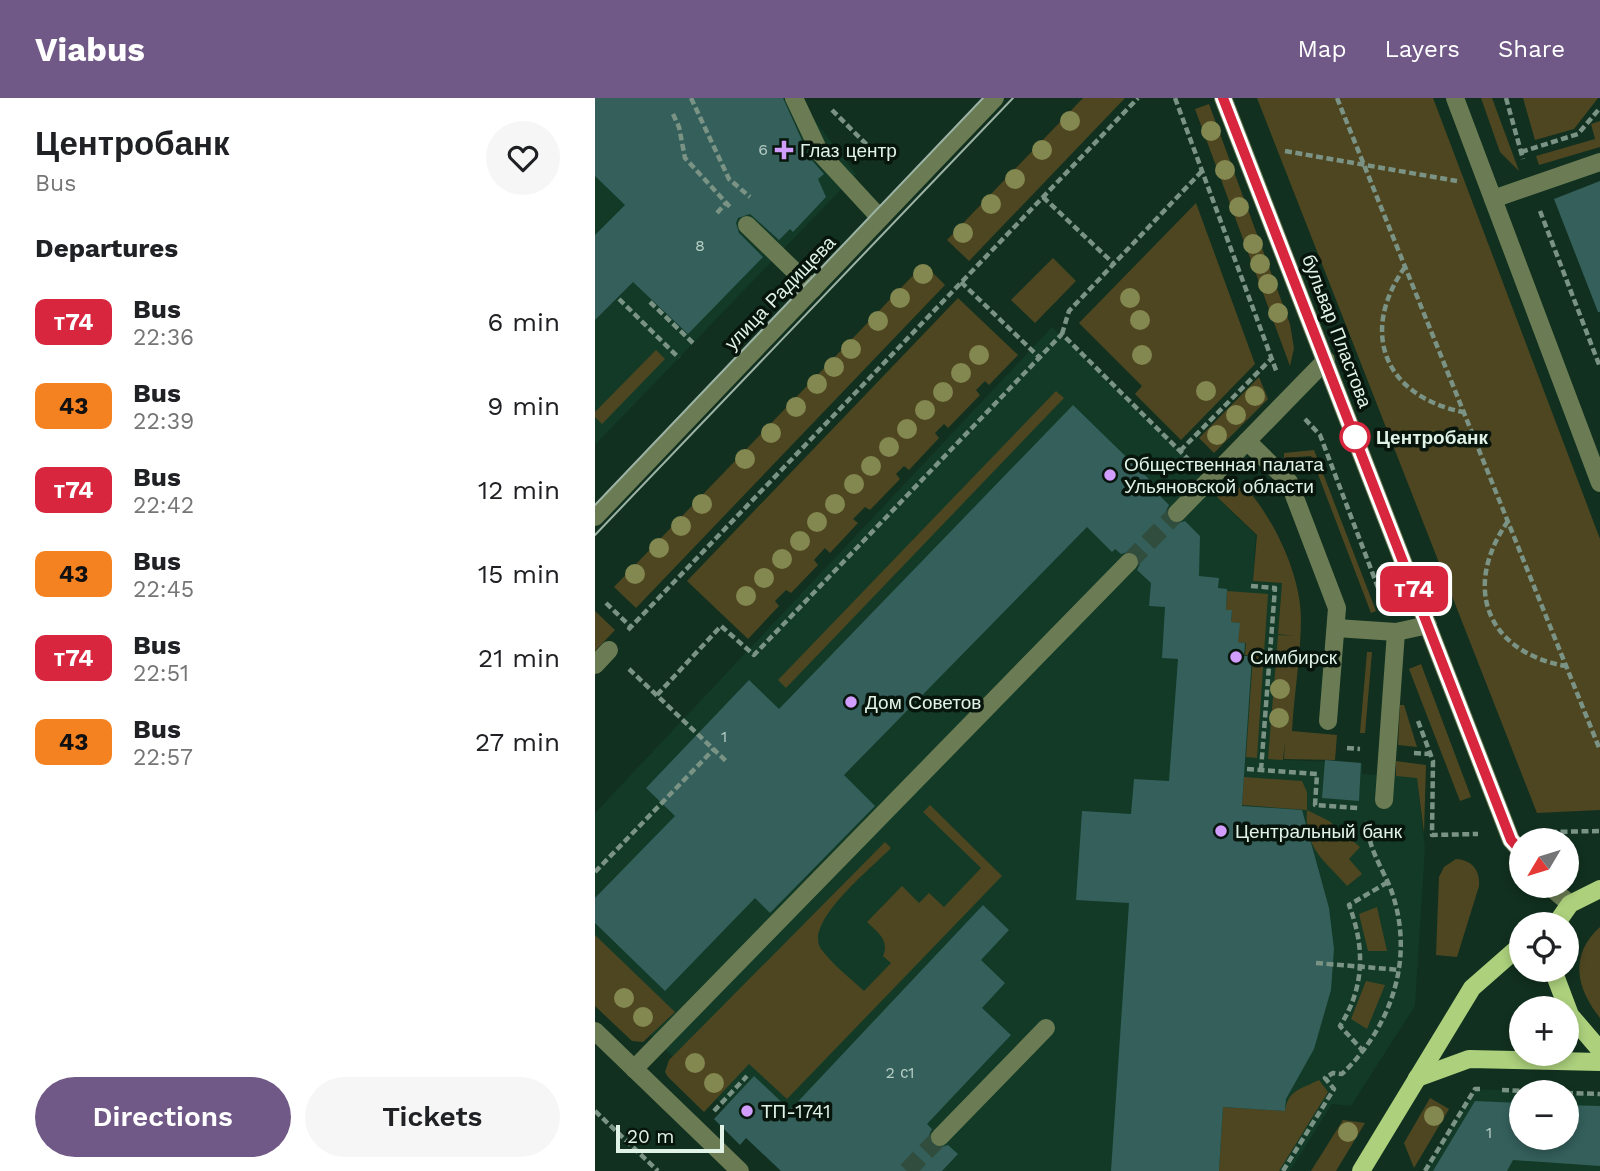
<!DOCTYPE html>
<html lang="en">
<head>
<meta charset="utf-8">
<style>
  body { margin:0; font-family:"Work Sans",sans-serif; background:#f6f6f6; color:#202124; height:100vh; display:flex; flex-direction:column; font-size:26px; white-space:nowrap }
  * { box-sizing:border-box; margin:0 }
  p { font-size:23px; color:#757577 }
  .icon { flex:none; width:38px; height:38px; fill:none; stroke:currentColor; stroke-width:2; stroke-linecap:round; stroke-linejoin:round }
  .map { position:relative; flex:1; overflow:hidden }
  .panel { display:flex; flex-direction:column; background:#fff; width:595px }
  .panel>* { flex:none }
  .badge { padding:0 14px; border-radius:10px; font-size:24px; line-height:46px }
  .needle { width:46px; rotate:232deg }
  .controls { position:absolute; left:914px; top:730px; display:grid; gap:14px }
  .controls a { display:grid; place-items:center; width:70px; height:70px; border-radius:50%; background:#fff; box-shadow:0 4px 10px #0003; font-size:35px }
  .scale { position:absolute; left:21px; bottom:18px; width:108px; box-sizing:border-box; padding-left:7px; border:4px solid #e1f3e7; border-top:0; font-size:19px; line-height:24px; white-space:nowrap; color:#e1f3e7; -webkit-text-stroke:5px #08150d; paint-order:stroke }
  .map>.badge { position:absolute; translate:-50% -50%; box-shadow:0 0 0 4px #fff }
  h2 { padding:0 35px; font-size:26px; line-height:63px }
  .round { display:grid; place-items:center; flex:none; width:74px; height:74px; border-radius:37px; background:#f6f6f6 }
  .summary { display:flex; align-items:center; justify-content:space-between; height:119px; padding:0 35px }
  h1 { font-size:33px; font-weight:600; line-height:52px }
  .primary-button { display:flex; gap:14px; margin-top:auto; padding:14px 35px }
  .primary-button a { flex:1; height:80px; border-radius:42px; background:#705986; color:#fff; font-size:28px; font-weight:600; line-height:80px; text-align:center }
  .primary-button a+a { background:#f6f6f6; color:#202124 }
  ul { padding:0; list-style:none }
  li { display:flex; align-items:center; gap:21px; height:84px; padding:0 35px }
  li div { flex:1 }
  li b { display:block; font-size:26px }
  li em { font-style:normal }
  li .badge { min-width:77px; font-weight:700; text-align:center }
  header { display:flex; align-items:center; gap:42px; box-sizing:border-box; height:98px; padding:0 35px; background:#705986; color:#fff }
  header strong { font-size:33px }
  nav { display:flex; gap:38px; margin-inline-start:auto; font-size:24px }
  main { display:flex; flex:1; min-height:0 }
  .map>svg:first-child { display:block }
  .built { fill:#123a26 }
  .green { fill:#4e4621 }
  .building { fill:#345f5b }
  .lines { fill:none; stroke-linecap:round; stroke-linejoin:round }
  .minor-tunnel { stroke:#304d3d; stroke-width:18; stroke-dasharray:18 9; stroke-linecap:butt }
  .path { stroke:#7a9384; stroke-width:4.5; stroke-dasharray:7 3.5; stroke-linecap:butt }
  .minor { stroke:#6b7c54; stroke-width:18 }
  .major { stroke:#acd07c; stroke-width:18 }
  .tram { stroke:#9db3a5; stroke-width:2 }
  .tree { fill:#838750 }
  .line-casing { stroke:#fff; stroke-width:16 }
  .line { stroke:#d7263d; stroke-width:10 }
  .poi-dot { fill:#d19dfe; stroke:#08150d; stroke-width:2.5 }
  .stop-dot { fill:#fff; stroke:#d7263d; stroke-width:3.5 }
  .labels { text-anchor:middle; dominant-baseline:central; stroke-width:7; stroke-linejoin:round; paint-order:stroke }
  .number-label { font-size:16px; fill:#b6cec4 }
  .poi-label { font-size:19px; fill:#e1f3e7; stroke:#08150d; text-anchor:start }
  .street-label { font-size:19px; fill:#e1f3e7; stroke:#08150d }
  .stop-label { font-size:19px; font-weight:bold; fill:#e1f3e7; stroke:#08150d; text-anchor:start }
</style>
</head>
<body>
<header>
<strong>Viabus</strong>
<nav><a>Map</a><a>Layers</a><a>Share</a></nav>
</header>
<main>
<section class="panel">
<div class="summary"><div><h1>Центробанк</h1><p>Bus</p></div><a class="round"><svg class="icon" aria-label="heart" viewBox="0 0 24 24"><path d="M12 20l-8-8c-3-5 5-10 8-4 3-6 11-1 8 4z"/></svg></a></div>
<h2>Departures</h2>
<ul>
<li><span class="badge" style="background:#d7263d;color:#fff">т74</span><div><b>Bus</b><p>22:36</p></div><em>6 min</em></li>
<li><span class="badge" style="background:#f58220;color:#111">43</span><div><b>Bus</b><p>22:39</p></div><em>9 min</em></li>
<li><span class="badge" style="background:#d7263d;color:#fff">т74</span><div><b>Bus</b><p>22:42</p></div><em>12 min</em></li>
<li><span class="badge" style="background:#f58220;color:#111">43</span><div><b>Bus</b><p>22:45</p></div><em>15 min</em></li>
<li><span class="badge" style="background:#d7263d;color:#fff">т74</span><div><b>Bus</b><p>22:51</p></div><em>21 min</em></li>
<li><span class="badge" style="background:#f58220;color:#111">43</span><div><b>Bus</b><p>22:57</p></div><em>27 min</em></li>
</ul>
<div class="primary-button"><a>Directions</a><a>Tickets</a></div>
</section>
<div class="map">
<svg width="1005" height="1073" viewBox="0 0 1005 1073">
  <rect width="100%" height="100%" fill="#11301f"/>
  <!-- built -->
  <g class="built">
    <polygon points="0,0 209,0 218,20 261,76 0,347"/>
    <polygon points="457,229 614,382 609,387 661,437 658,483 687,485 683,536 698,538 688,662 767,665 767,676 822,679 830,750 820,908 756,1008 737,1006 695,1073 197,1073 0,884 0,715"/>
    <polygon points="880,991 952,994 926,994 926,1040 971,1040 971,995 1005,996 1005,1073 830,1073"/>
  </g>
  <!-- green -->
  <g class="green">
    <polygon points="488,0 530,0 374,163 352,142"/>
    <polygon points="662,0 838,0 1005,441 1005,712 942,715"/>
    <polygon points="886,0 897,0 924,73 905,54"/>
    <polygon points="928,0 1003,0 979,31 940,42"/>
    <polygon points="614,6 695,226 699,250 695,268 600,11"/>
    <polygon points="1005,23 1005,49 944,67 941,58 1000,41 996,26"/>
    <polygon points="601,105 660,266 586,342 540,296 547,288 484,225"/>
    <polygon points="458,160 481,183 440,225 416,202"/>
    <polygon points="329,166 350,187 41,510 19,489"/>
    <polygon points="363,200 423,257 394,287 390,283 381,292 385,297 353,330 349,326 340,335 344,340 314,372 309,368 301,376 305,381 275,412 270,409 258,421 263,425 235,455 230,450 219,462 223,467 196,495 191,492 180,503 184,508 153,541 92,483"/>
    <polygon points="61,252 70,261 7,326 0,319 0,314"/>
    <polygon points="664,279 673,301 619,355 604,340"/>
    <polygon points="461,293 469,300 191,590 183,582"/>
    <polygon points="719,352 781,513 776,515 716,358 689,360 689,355"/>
    <path d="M636 388 652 391C680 423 705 476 706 519 706 557 699 596 697 633L742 637 740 662 689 661 690 643 688 662 673 661 683 537 698 538 683 536 687 485 658 483 662 437 622 399Z"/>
    <polygon points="632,493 673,496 662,660 651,659 658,558 650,557 651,545 643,544 644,525 636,524 637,512 631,512"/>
    <polygon points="0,513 20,532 0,553"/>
    <polygon points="772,554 777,554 770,635 765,635"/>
    <polygon points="826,566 876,699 865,703 814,571"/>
    <polygon points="805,607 809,607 822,649 803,647"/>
    <polygon points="801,663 831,667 829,735 822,680 801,678"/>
    <polygon points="649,679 707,683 712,694 712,712 647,707"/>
    <path d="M335 707 407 778 192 1001 154 966 109 1014 73 979 70 974 74 962 290 744 296 750C278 769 208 824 226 851 237 866 255 880 269 893L296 865 288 858C295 842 282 834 272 824L307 788 324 805 334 795 349 809 386 770 328 714Z"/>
    <path d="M712 712 734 723 765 749 754 761 767 776 752 788C730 762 709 752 712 712Z"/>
    <path d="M861 761C877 762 885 772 884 788L862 859 841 857 844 779 849 769Z"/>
    <polygon points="782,809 792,853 773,853 764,816"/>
    <path d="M1005 829V920C981 890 974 857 1005 829Z"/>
    <polygon points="0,837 80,914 48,944 37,943 0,908"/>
    <polygon points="771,883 790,887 772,931 756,921"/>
    <path d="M724 982 733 994 684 1073H624L628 1009 690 1013C693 992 706 991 724 982Z"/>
    <polygon points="835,1000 854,1011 819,1070 809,1045"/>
    <polygon points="748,1022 770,1025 741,1073 716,1073"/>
  </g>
  <!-- building -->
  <g class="building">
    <polygon points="0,0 188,0 215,60 229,76 223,81 231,99 198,134 195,131 184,142 155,116 143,120 141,125 144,135 168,159 93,236 38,184 0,222 0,137 30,107 0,78"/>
    <polygon points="1005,83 1005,214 1003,214 959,101"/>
    <polygon points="478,307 556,383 553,386 574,407 571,413 574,423 580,426 590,423 605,438 604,478 624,480 623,490 632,491 631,512 637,512 636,524 645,525 643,544 650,545 649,558 657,558 647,708 707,712 734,810 739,851 736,892 719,951 691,1001 690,1013 628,1009 624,1073 516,1073 534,805 481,802 487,713 536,716 539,681 574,683 583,561 567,560 570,509 554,508 556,485 542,472 545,466 542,456 536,453 526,456 520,451 517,454 492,429 249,677 280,708 175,815 160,800 70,893 0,825 0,800 80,718 51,690 154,582 184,611"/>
    <polygon points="730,662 766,665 764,703 727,700"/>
    <polygon points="388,807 414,832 386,862 410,885 387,910 416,937 332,1026 337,1031 334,1037 337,1047 343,1050 353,1047 363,1056 347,1073 186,1073 151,1040 145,1047 119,1021 159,978 195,1012"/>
    <polygon points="880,1003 926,1005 926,1040 971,1040 971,1007 1005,1008 1005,1068 918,1062 912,1073 838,1073"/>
  </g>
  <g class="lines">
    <!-- minor-tunnel -->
    <g class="minor-tunnel">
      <polyline points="534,464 582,415"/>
      <polyline points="312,1073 345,1039"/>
    </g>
    <!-- path -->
    <g class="path">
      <polyline points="96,0 134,81 155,99"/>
      <polyline points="580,0 682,275"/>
      <polyline points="742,0 1005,652"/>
      <polyline points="911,0 928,61"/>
      <polyline points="237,12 281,56"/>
      <polyline points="78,16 84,29 90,60 135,109"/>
      <polyline points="690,53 862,83"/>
      <polyline points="926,54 983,36 1005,10"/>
      <polyline points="448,99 519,166"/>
      <polyline points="945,113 1005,269"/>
      <polyline points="122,115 131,105"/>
      <path d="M810 169C764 234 789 298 868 314"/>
      <polyline points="366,184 446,261"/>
      <polyline points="24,201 84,260"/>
      <polyline points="55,204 98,245"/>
      <polyline points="467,236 474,213 607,73"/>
      <polyline points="710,321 725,337 790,508"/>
      <polyline points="585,353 677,260"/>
      <path d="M913 423C867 489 891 553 970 568"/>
      <polyline points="656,488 680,490 666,672"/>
      <polyline points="11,505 36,529"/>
      <polyline points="33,532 543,0"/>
      <polyline points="34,571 132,664"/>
      <polyline points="62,597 126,528 159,557 467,236 596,364"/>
      <polyline points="823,623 838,663 837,737 883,736"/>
      <polyline points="752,650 765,651"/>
      <polyline points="819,655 835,656"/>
      <polyline points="652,671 722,676 720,707 763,710"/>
      <polyline points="955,734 1005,733"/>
      <polyline points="0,774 119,651"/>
      <polyline points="721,865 805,872"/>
      <path d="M769 954 745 928C770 889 770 849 754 807L793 784"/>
      <polyline points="907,992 952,994"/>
      <polyline points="971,995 1005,996"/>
      <polyline points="0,1013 63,1073"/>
      <polyline points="119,1013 152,978"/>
      <path d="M688 1073 739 991 730 980 738 975 747 976C798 927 821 857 795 789 786 768 771 746 773 723"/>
      <polyline points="830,1073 880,991 885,991"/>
    </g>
    <!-- minor -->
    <g class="minor">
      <polyline points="199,0 225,55 285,120"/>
      <polyline points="628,0 916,742 926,753"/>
      <polyline points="860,0 1005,385"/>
      <polyline points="898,101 1005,64"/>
      <polyline points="152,127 218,191"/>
      <polyline points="652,343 694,384 742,510 733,623"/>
      <polyline points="582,415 731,262"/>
      <polyline points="0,419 400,0"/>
      <polyline points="741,530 801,534 833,527"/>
      <polyline points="0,567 14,552"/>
      <polyline points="789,702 801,534"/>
      <polyline points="954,788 975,806"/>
      <polyline points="0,933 145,1073"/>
      <polyline points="39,971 534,464"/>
      <polyline points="345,1039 451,930"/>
    </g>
    <!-- major -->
    <g class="major">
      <polyline points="961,826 975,806 1005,791"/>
      <polyline points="958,872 975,917 1005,952"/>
      <polyline points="822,980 874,961 1005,964"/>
      <polyline points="766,1073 877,890 926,847"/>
    </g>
    <!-- tram -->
    <g class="tram">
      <polyline points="0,407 388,0"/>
      <polyline points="0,437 418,0"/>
    </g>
  </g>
  <!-- trees -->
  <g class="tree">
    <circle cx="475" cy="23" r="10"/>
    <circle cx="616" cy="33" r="10"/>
    <circle cx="447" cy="52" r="10"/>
    <circle cx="630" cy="72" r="10"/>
    <circle cx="420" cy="81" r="10"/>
    <circle cx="396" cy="106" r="10"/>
    <circle cx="644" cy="109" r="10"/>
    <circle cx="368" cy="135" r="10"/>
    <circle cx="658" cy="146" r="10"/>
    <circle cx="665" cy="166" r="10"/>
    <circle cx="328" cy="176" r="10"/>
    <circle cx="673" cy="186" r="10"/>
    <circle cx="305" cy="200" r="10"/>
    <circle cx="535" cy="200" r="10"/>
    <circle cx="683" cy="215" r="10"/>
    <circle cx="545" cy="222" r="10"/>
    <circle cx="283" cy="223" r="10"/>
    <circle cx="256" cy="251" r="10"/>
    <circle cx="384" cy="257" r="10"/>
    <circle cx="547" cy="257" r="10"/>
    <circle cx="239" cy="269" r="10"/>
    <circle cx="366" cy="275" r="10"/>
    <circle cx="222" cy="286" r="10"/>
    <circle cx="611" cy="293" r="10"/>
    <circle cx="348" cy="294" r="10"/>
    <circle cx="660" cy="298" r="10"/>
    <circle cx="201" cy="309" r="10"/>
    <circle cx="330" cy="312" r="10"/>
    <circle cx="641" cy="317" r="10"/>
    <circle cx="312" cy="331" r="10"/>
    <circle cx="176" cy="335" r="10"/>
    <circle cx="622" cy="337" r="10"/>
    <circle cx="294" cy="349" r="10"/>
    <circle cx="150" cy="361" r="10"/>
    <circle cx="276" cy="368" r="10"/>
    <circle cx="259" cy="386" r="10"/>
    <circle cx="107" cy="406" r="10"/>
    <circle cx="240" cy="406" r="10"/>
    <circle cx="222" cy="424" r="10"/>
    <circle cx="86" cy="428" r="10"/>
    <circle cx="205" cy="443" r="10"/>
    <circle cx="64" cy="450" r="10"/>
    <circle cx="187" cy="461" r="10"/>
    <circle cx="40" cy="476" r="10"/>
    <circle cx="169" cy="480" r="10"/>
    <circle cx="151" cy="498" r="10"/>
    <circle cx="685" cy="591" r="10"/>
    <circle cx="684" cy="620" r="10"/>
    <circle cx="29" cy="900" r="10"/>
    <circle cx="48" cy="919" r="10"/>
    <circle cx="100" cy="965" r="10"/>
    <circle cx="119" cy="985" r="10"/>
    <circle cx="839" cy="1018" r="10"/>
    <circle cx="753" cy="1034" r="10"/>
  </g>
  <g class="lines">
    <!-- line casing -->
    <g class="line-casing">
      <polyline id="line" points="628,0 916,742 926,753"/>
    </g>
    <!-- line -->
    <use href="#line" class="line"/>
  </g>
  <!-- markers -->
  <g class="poi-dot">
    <path d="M185.5 41.5h7v7h7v7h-7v7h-7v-7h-7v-7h7z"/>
    <circle cx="515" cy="377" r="7"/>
    <circle cx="641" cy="559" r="7"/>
    <circle cx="256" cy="604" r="7"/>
    <circle cx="626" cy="733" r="7"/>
    <circle cx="152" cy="1013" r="7"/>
  </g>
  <circle class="stop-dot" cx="760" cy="339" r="14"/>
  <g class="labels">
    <!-- number labels -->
    <g class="number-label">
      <text x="168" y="51">6</text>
      <text x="105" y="147">8</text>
      <text x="129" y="638">1</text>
      <text x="305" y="974">2 с1</text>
      <text x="894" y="1034">1</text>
    </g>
    <!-- poi labels -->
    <g class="poi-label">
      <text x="205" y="52">Глаз центр</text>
      <text x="529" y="366">Общественная палата<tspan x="529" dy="22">Ульяновской области</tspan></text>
      <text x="655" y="559">Симбирск</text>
      <text x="270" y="604">Дом Советов</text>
      <text x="640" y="733">Центральный банк</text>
      <text x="166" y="1013">ТП-1741</text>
    </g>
    <!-- street labels -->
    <g class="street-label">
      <text transform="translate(185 195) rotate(-46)">улица Радищева</text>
      <text transform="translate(742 233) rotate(69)">бульвар Пластова</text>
    </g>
    <!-- stop labels -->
    <g class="stop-label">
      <text x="781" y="339">Центробанк</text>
    </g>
  </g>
</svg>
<div class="controls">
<a><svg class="needle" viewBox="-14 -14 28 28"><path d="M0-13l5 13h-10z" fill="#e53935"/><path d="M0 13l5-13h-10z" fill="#757577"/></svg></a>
<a><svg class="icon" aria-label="locate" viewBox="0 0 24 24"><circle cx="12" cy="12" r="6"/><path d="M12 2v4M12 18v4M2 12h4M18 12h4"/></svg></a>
<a>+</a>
<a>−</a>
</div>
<div class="scale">20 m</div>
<b class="badge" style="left:819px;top:491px;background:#d7263d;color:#fff">т74</b>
</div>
</main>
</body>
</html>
